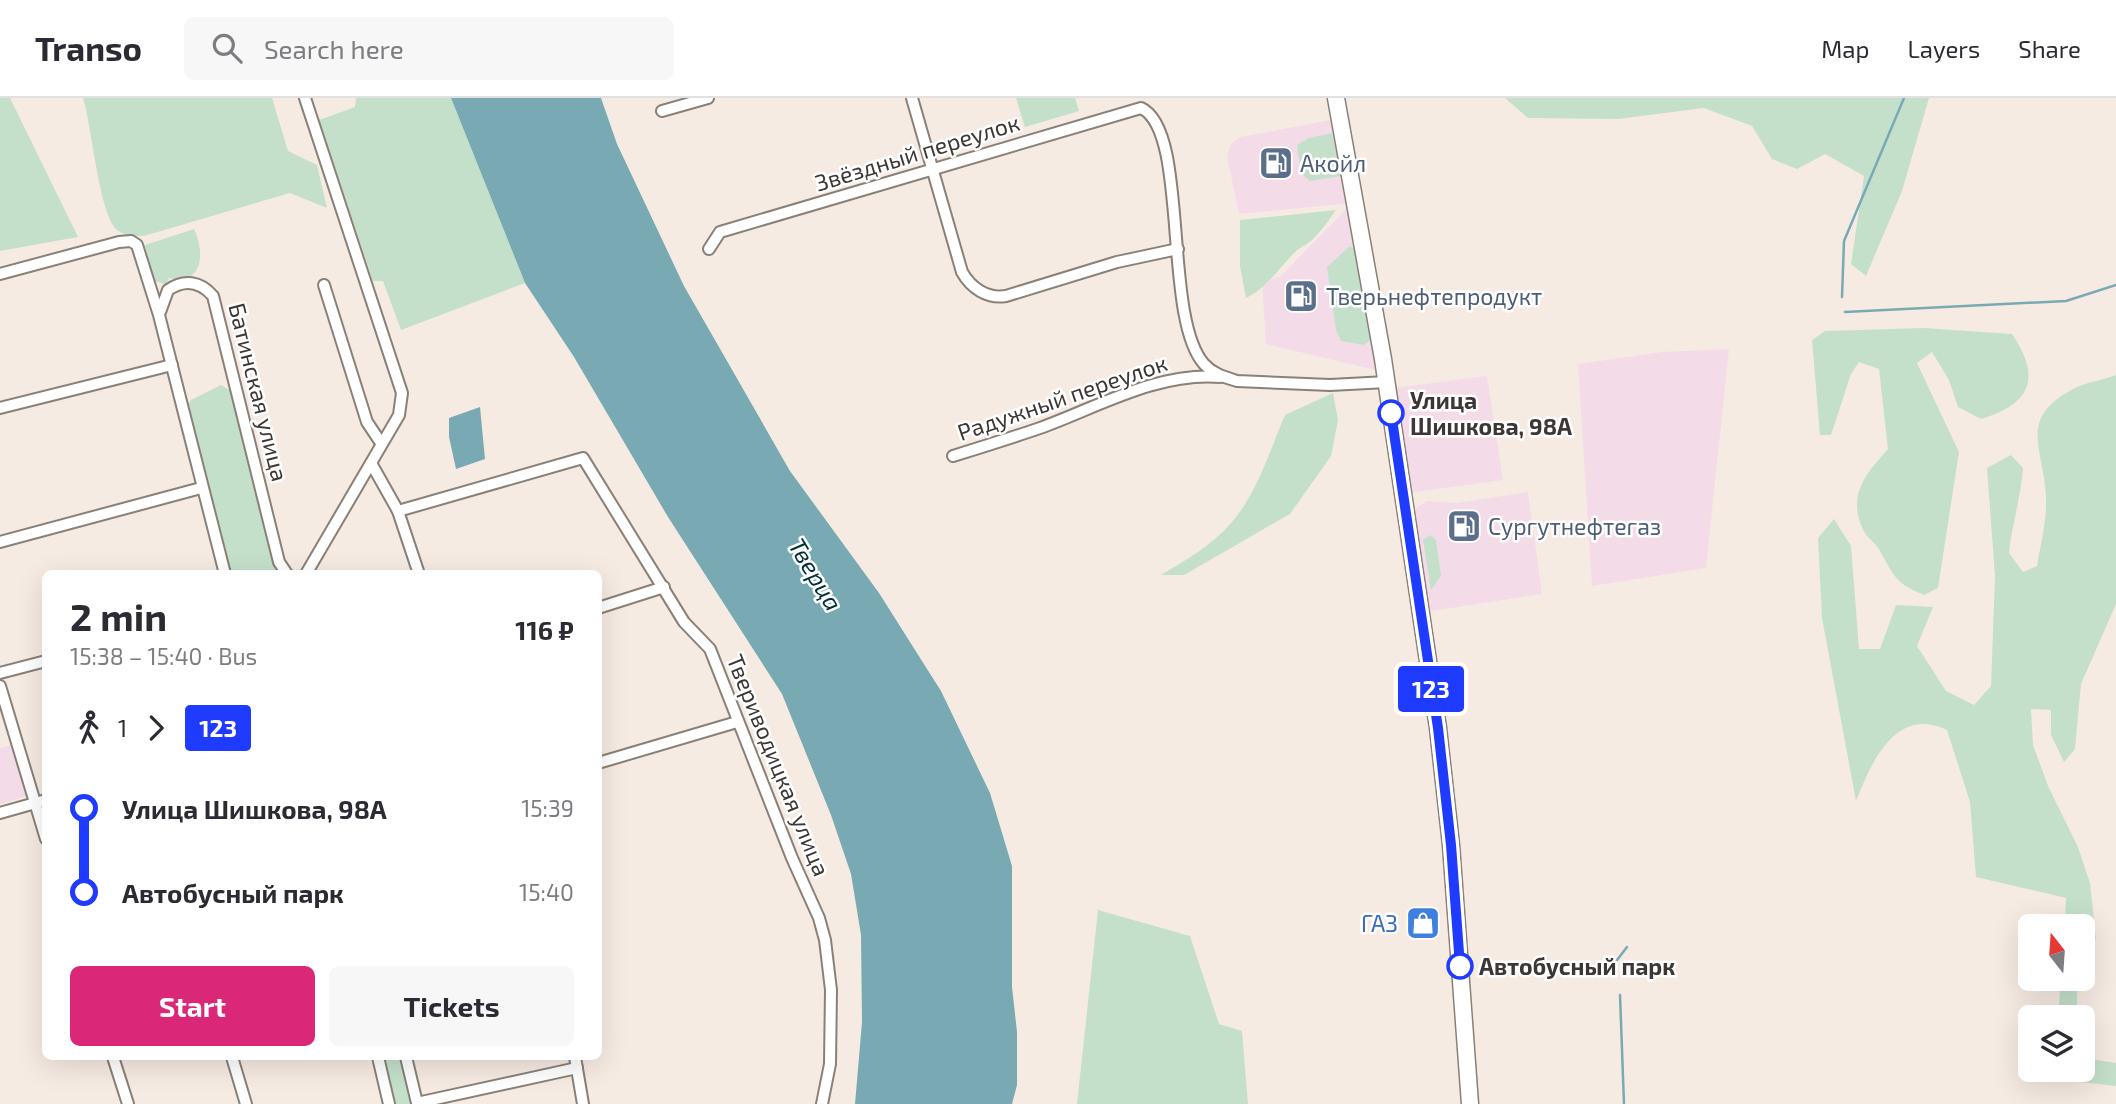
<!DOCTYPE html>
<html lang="en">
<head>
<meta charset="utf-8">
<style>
  body { margin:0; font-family:"Exo 2",sans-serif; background:#f7f7f7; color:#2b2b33; height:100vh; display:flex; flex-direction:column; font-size:26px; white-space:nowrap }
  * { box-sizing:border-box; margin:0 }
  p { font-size:23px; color:#7c7c81 }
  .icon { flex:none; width:38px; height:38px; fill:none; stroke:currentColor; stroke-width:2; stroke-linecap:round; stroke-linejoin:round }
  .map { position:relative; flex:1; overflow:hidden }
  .drawer { position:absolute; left:42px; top:472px; width:560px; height:490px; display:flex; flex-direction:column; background:#fff; border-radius:10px; box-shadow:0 7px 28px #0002 }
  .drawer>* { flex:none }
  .badge { padding:0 14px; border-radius:5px; font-size:24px; line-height:46px }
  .needle { width:46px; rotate:343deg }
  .buttons { position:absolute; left:2018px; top:816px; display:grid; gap:14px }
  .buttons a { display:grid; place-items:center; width:77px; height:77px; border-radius:10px; background:#fff; box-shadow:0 7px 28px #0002; font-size:35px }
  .map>.badge { position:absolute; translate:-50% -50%; box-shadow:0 0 0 4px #fff }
  .legs { display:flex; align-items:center; gap:10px; height:77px; padding:0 28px; font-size:23px }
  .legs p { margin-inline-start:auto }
  .head { display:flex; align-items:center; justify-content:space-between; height:119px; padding:0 28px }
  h1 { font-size:38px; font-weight:700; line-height:52px }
  .button { display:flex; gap:14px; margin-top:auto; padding:14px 28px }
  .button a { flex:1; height:80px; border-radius:10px; background:#db2777; color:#fff; font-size:28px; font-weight:700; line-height:80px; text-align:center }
  .button a+a { background:#f7f7f7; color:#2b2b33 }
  ul { padding:0 28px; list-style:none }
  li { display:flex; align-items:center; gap:24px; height:84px; font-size:26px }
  li i { display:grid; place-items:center; width:10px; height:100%; margin:0 9px; background:currentColor }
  li i::after { content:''; width:18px; height:18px; margin:-9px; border:5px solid; border-radius:50%; background:#fff }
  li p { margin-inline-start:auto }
  li:first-child i { background:linear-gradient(#0000 50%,currentColor 0) }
  li:last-child i { background:linear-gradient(currentColor 50%,#0000 0) }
  header { display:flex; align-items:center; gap:42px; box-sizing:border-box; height:98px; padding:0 35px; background:#fff; border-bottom:2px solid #e1e1e2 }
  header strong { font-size:33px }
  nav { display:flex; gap:38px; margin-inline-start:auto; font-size:24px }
  .search { width:490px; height:63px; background:#f7f7f7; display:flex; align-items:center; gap:18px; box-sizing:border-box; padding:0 24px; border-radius:10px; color:#7c7c81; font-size:26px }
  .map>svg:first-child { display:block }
  .commercial { fill:#f3dce8 }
  .green { fill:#c4e0cb }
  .water { fill:#79aab4 }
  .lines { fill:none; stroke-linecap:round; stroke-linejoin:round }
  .stream { stroke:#79aab4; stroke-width:2.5 }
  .minor-casing { stroke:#898078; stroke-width:14 }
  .primary-casing { stroke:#898078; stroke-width:19 }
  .minor { stroke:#fff; stroke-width:10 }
  .primary { stroke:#fff; stroke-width:16 }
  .line-1-casing { stroke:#fff; stroke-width:16 }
  .line-1 { stroke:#1f3bff; stroke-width:10 }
  .stop-1-dot { fill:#fff; stroke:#1f3bff; stroke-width:3.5 }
  .labels { text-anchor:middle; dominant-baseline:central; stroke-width:5; stroke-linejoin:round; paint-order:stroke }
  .street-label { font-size:23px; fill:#3c3734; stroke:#fff }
  .service-label { font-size:23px; fill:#4e5e75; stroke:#fff; text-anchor:start }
  .stop-label { font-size:23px; font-weight:bold; fill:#3c3734; stroke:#fff; text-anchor:start }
  .shop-label { font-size:23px; fill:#366cbe; stroke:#fff; text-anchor:end }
  .water-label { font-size:24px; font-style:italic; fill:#003037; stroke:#fff }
</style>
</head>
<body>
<header>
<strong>Transo</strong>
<div class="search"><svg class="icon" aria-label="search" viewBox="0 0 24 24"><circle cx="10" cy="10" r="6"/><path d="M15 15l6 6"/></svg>Search here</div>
<nav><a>Map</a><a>Layers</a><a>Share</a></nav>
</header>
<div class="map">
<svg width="2116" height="1006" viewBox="0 0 2116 1006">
  <rect width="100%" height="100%" fill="#f6ebe3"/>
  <!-- commercial -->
  <g class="commercial">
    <polygon points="1336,21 1353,105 1380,273 1266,246 1262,184 1281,178 1352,105 1239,116 1227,58 1231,46 1240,39"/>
    <polygon points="1729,251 1706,470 1592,488 1578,266 1662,254"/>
    <polygon points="1487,278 1503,382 1408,395 1393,290"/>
    <polygon points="1528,394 1542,496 1425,514 1410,414 1427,403 1457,405"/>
    <polygon points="12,647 27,698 0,706 0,650"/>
  </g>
  <!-- green -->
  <g class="green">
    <polygon points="0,0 10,0 78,139 0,153"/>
    <path d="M83 0H272L288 53 317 67 327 110 290 95 144 138C135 138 125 138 117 132 99 116 92 29 83 0Z"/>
    <polygon points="356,0 451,0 525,185 401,232 383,183 373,183 319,22 355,9"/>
    <polygon points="1016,0 1075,0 1079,13 1025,29"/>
    <polygon points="1505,0 1929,0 1902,93 1866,178 1851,166 1864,78 1825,56 1797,71 1772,61 1752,28 1704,10 1618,21 1528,20"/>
    <polygon points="1332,35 1342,78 1310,83 1301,75 1297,47 1309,40"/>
    <path d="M1336 112C1331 120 1318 137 1312 142 1306 147 1299 150 1294 155 1280 170 1263 193 1246 200L1240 168V122Z"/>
    <path d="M194 131C205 154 204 188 169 180L166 186 154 183 145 147Z"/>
    <polygon points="1350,148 1355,152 1371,241 1364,247 1341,243 1336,232 1327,169"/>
    <path d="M1924 230 2012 236C2042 280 2031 306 1981 321L1958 309 1949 282 1932 254 1917 265 1959 354 1938 490 1924 497C1895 485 1895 479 1880 453 1876 445 1867 440 1863 432 1847 396 1866 376 1888 351L1879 271 1859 264 1851 276 1831 337H1820L1812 242 1825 233Z"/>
    <path d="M2116 277V506L2081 586 2075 651 2064 664 2051 637V612L2031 611 2033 647 2048 688 2078 749 2090 785 2096 841 2083 857 2082 828H2065L2066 800 1976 779 1970 704 1947 632C1895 607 1871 666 1856 703L1822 520 1818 440 1834 421 1851 448 1859 551H1880L1896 507 1933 509 1917 548 1946 593 1974 607 1991 588 1995 478 1987 370 2011 357 2023 370C2021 399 2012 426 2009 455L2023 474 2037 468C2041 445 2047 421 2046 398 2043 348 2017 320 2075 290 2087 284 2103 282 2116 277Z"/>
    <polygon points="221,287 233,294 284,476 229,476 185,312 191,302"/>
    <path d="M1333 295 1338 322 1331 358 1290 416 1184 477H1161C1186 462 1212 447 1231 425 1257 396 1270 352 1285 317Z"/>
    <polygon points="1430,437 1436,442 1441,478 1431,492 1423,442"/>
    <polygon points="1098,812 1190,838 1219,926 1242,933 1248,1006 1077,1006"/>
    <polygon points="2061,880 2077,880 2077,919 2058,919"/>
    <polygon points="381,959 403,959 415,1006 392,1006"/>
    <polygon points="2083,960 2116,965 2116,988 2054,981 2055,971 2082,971"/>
  </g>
  <!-- water -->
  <g class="water">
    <polygon points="451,0 601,0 617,46 684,188 790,373 879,495 941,593 990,695 1012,768 1012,889 1017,934 1017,987 1012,1006 855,1006 862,924 861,837 851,776 831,717 782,596 668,419 574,259 525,185"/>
    <polygon points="480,309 485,361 456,371 449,339 449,320"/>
  </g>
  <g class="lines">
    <!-- stream -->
    <g class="stream">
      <polyline points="1842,199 1844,143 1904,0"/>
      <polyline points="1845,214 2066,203 2116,187"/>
      <polyline points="1611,870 1627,849"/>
      <polyline points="1620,897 1624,1006"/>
    </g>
    <!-- minor casing -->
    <g class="minor-casing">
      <g id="minor">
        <polyline points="305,0 402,295 399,317 306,476"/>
        <path d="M912 0 962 174C971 190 987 201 1006 198L1117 164 1178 151"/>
        <polyline points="662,13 708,0"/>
        <path d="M709 151 720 134 1141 10C1190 32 1162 219 1204 266 1213 276 1224 279 1237 283L1330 287 1387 284"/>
        <polyline points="0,176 119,144 131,143 137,147 159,217 225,476"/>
        <polyline points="324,187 367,324 381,345"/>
        <path d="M160 214 168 192C184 181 200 183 213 198L279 464 287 476"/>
        <polyline points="0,310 172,267"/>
        <path d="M953 358C982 349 1011 340 1040 330 1098 309 1157 274 1220 279"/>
        <polyline points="371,365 398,413 419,476"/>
        <polyline points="398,413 583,360 684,524 710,551 792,760 819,820 825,842 831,892 830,966 822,1006"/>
        <polyline points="0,444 201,390"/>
        <polyline points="598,510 664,489"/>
        <polyline points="0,575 46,563"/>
        <polyline points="0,588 46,741"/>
        <polyline points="598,665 737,624"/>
        <polyline points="0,715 46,702"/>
        <polyline points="113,959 128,1006"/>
        <polyline points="232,959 246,1006"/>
        <polyline points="378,959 389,1006"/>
        <polyline points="406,959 417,1005 577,970"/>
        <polyline points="575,959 583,1006"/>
      </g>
    </g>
    <!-- primary casing -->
    <g class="primary-casing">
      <polyline id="primary" points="1336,0 1383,261 1438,630 1451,747 1470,1006"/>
    </g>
    <!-- minor -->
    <use href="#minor" class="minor"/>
    <!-- primary -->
    <use href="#primary" class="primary"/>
  </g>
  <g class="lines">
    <!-- line-1 casing -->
    <g class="line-1-casing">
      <polyline id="line-1" points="1391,315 1438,630 1451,747 1460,868"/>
    </g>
    <!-- line-1 -->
    <use href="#line-1" class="line-1"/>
  </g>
  <!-- icons -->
  <defs>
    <g id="fuel-square" transform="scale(1.75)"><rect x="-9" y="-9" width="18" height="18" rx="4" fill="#5c6f8a" stroke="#fff"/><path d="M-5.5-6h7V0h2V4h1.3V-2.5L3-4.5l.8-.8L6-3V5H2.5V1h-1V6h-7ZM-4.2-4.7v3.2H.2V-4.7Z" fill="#fff"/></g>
    <g id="shop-square" transform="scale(1.75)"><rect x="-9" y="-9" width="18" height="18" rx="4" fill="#3f7fe0" stroke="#fff"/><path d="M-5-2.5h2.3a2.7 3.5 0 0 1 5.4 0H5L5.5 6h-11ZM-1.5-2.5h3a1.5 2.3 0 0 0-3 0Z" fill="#fff"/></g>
  </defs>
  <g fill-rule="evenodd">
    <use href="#fuel-square" x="1276" y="65"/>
    <use href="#fuel-square" x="1301" y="198"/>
    <use href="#fuel-square" x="1464" y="428"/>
    <use href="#shop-square" x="1423" y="825"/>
  </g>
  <!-- markers -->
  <g class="stop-1-dot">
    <circle cx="1391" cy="315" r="12"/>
    <circle cx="1460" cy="868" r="12"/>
  </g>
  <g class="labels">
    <!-- street labels -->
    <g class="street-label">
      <text transform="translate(917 54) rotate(-17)">Звёздный переулок</text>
      <text transform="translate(259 294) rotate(76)">Батинская улица</text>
      <text transform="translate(1062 299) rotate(-19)">Радужный переулок</text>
      <text transform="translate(779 667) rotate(68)">Твериводицкая улица</text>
    </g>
    <!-- service labels -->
    <g class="service-label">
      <text x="1300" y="65">Акойл</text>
      <text x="1326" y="198">Тверьнефтепродукт</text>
      <text x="1488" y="428">Сургутнефтегаз</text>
    </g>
    <!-- stop labels -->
    <g class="stop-label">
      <text x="1410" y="302">Улица<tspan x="1410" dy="26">Шишкова, 98А</tspan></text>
      <text x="1479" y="868">Автобусный парк</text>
    </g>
    <!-- shop labels -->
    <g class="shop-label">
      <text x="1398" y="825">ГАЗ</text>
    </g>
    <!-- water labels -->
    <g class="water-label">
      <text transform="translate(816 476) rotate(59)">Тверца</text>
    </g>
  </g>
</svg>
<div class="buttons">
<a><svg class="needle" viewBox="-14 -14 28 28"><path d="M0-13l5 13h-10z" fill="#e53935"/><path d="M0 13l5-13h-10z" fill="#7c7c81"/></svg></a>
<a><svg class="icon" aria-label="layers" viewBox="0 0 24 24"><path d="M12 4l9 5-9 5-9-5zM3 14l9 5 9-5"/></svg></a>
</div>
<b class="badge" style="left:1431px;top:591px;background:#1f3bff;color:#fff">123</b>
<section class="drawer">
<div class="head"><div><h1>2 min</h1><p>15:38 – 15:40 · Bus</p></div><b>116 ₽</b></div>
<div class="legs"><svg class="icon" aria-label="walk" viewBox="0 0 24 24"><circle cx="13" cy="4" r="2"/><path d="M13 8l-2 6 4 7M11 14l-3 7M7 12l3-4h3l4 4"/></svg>1<svg class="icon" aria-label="forward" viewBox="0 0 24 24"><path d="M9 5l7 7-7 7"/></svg><b class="badge" style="background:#1f3bff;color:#fff">123</b></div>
<ul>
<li><i style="color:#1f3bff"></i><b>Улица Шишкова, 98А</b><p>15:39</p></li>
<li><i style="color:#1f3bff"></i><b>Автобусный парк</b><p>15:40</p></li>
</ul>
<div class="button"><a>Start</a><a>Tickets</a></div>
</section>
</div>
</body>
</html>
